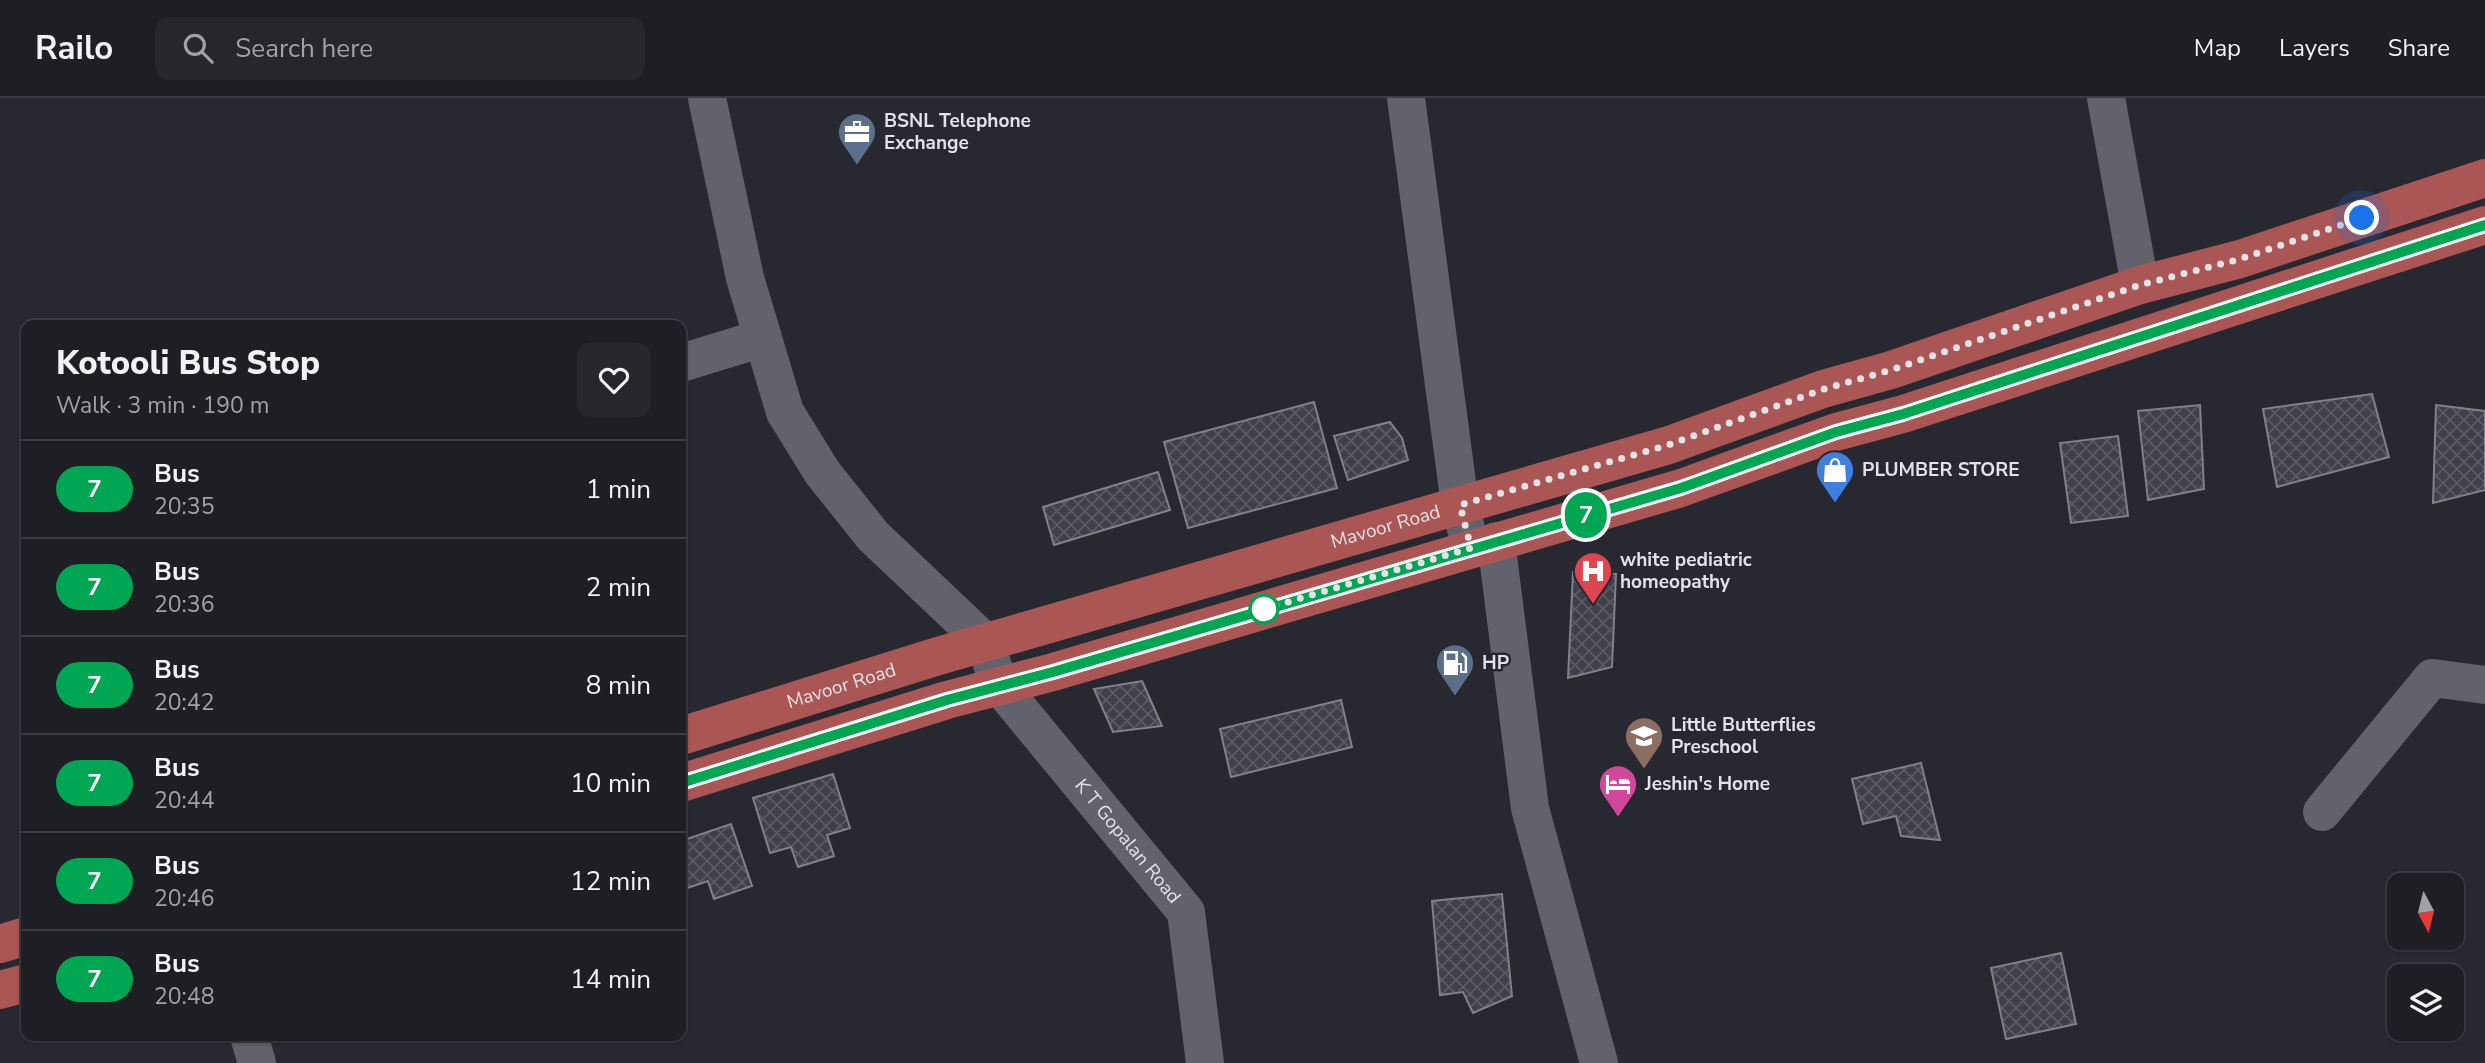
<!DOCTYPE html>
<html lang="en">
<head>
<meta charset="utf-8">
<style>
  body { margin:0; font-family:"Nunito Sans",sans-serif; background:#26272d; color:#f1f3f6; height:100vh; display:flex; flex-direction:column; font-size:26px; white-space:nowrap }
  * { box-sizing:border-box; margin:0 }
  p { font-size:23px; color:#a1a2a7 }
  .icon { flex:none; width:38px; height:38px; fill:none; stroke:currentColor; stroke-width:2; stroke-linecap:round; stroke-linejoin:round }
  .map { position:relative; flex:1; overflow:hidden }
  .drawer { position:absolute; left:21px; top:222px; width:665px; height:721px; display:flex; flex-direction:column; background:#1e1e25; border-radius:14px; box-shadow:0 2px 5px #0004,0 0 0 2px #3c3c42 }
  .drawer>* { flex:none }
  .badge { padding:0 14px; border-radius:23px; font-size:24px; line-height:46px }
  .needle { width:46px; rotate:173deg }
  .buttons { position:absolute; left:2387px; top:775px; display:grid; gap:14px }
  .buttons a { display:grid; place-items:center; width:77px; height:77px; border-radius:14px; background:#1e1e25; box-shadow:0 2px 5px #0004,0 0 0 2px #3c3c42; font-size:35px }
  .you { position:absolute; width:35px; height:35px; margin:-18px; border:5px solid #fff; border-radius:50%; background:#1a73e8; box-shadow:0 0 0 10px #1a73e833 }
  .map>.badge { position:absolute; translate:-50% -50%; box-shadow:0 0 0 4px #fff }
  .round { display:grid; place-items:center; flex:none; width:74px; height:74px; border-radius:14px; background:#26272d }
  .summary { display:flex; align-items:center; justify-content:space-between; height:119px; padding:0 35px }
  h1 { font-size:33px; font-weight:800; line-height:52px }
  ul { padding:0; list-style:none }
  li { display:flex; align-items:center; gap:21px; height:98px; padding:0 35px; border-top:2px solid #3c3c42 }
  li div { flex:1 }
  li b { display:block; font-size:26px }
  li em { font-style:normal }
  li .badge { min-width:77px; font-weight:700; text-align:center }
  header { display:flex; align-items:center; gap:42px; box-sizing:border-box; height:98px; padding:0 35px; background:#1e1e25; border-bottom:2px solid #3c3c42 }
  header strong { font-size:33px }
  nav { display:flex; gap:38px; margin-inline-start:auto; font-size:24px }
  .search { width:490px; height:63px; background:#26272d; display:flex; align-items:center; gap:18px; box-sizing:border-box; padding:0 24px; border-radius:14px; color:#a1a2a7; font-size:26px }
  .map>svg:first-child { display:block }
  .building { fill:url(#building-cross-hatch); stroke:#80818c; stroke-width:2 }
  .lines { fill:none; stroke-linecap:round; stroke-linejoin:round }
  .minor { stroke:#62626d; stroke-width:38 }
  .major { stroke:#a95654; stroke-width:38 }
  .line-casing { stroke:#fff; stroke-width:16 }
  .line { stroke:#00a651; stroke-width:10 }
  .walk { stroke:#e2e2e9; stroke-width:7; stroke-dasharray:0 12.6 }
  .stop-dot { fill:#fff; stroke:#00a651; stroke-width:3.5 }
  .labels { text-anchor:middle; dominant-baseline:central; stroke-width:5; stroke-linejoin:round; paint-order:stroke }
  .poi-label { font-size:19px; font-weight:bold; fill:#e2e2e9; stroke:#282831; text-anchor:start }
  .street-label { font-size:19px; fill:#e2e2e9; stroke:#282831 }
</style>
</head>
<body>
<header>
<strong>Railo</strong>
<div class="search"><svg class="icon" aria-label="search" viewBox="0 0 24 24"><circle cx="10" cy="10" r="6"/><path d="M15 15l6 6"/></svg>Search here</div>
<nav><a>Map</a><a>Layers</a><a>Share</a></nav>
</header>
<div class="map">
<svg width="2485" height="965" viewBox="0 0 2485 965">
  <defs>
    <pattern id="building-cross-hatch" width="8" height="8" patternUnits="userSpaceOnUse" patternTransform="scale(1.75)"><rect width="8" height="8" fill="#3f404a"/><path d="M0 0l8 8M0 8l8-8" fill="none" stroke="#5a5b64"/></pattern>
  </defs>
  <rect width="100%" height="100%" fill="#282831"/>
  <!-- building -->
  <g class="building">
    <polygon points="2372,296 2389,359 2277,389 2263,311"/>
    <polygon points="1314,304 1337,390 1188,430 1164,344"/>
    <polygon points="2200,307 2204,391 2148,402 2138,313"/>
    <polygon points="2436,307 2485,313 2485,392 2433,405"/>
    <polygon points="1390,324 1402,340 1408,362 1348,382 1334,338"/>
    <polygon points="2118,338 2128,418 2071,425 2060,345"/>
    <polygon points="1158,374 1170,412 1054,447 1043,409"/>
    <polygon points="1573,474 1616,476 1612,569 1568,580"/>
    <polygon points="1142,583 1162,628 1113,634 1094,591"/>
    <polygon points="1341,602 1352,649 1231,679 1220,631"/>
    <polygon points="1921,665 1940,742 1901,738 1896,718 1863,726 1852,681"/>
    <polygon points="833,676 850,730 827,737 834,758 798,769 791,749 770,755 753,700"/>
    <polygon points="731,726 752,788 714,801 708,783 681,792 681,743"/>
    <polygon points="1502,796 1512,898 1473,915 1463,894 1440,897 1432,803"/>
    <polygon points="2061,855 2076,926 2006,941 1991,870"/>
  </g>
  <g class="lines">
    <!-- minor -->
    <g class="minor">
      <path id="s1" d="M707 0 745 180 785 314 822 374 873 438 985 544 999 587 1186 814 1205 965"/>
      <polyline points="1406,0 1460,407 1471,450"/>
      <polyline points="2106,0 2140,187"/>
      <polyline points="681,265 763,240"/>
      <polyline points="1496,443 1530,710 1599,965"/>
      <polyline points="2322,714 2432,580 2485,587"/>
      <polyline points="249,938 257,965"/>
    </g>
    <!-- major -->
    <g class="major">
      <path id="s2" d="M681 638 935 559 1669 347 1823 291 1891 272 2140 187 2240 161 2485 80"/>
      <polyline points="681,685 947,602 1053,574 1681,390 1836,334 1903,316 2485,127"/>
      <polyline points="0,846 26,838"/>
      <polyline points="0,892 26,885"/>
    </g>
  </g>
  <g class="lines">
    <!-- line casing -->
    <g class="line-casing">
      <polyline id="line" points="681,685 947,602 1053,574 1681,390 1836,334 1903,316 2485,127"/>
    </g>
    <!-- line -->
    <use href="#line" class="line"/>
    <!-- walk -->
    <polyline class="walk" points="1264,511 1471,450 1460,407 1668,347 1824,291 1891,272 2140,187 2240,161 2362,120"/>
  </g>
  <!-- icons -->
  <defs>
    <g id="office-pin" transform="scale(2.0125)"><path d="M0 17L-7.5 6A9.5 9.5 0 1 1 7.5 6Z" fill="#5c6f8a" stroke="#282831"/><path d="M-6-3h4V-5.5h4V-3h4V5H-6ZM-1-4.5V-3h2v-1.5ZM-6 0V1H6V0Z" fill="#fff"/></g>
    <g id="shop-pin" transform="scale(2.0125)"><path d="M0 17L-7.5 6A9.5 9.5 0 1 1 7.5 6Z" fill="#3f7fe0" stroke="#282831"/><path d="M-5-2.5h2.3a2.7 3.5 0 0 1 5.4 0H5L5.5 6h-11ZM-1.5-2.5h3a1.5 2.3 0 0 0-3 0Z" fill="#fff"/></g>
    <g id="hospital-pin" transform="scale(2.0125)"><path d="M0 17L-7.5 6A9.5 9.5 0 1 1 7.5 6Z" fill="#e0444e" stroke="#282831"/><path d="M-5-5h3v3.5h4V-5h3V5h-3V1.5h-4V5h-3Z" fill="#fff"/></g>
    <g id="fuel-pin" transform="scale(2.0125)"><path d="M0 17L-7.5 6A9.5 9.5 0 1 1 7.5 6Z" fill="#5c6f8a" stroke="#282831"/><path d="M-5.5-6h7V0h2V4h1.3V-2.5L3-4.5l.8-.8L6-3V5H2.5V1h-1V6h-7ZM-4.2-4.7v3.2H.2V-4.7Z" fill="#fff"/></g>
    <g id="school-pin" transform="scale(2.0125)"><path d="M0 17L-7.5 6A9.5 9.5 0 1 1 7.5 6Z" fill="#8d6e63" stroke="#282831"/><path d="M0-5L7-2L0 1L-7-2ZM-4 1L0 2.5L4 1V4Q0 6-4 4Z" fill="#fff"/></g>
    <g id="hotel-pin" transform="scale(2.0125)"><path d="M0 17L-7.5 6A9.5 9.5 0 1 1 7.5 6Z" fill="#d1479c" stroke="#282831"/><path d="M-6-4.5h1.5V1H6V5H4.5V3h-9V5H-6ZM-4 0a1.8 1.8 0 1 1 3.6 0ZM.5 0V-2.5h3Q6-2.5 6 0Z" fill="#fff"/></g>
  </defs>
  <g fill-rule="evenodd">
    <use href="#office-pin" x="857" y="34"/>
    <use href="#shop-pin" x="1835" y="372"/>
    <use href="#hospital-pin" x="1593" y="473"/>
    <use href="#fuel-pin" x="1455" y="565"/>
    <use href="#school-pin" x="1644" y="638"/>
    <use href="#hotel-pin" x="1618" y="686"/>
  </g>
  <!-- markers -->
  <circle class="stop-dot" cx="1264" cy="511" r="14"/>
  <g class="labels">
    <!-- poi labels -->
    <g class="poi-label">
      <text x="884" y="23">BSNL Telephone<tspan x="884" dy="22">Exchange</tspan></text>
      <text x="1862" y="372">PLUMBER STORE</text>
      <text x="1620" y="462">white pediatric<tspan x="1620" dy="22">homeopathy</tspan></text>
      <text x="1482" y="565">HP</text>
      <text x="1671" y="627">Little Butterflies<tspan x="1671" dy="22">Preschool</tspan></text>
      <text x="1645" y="686">Jeshin's Home</text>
    </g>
    <!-- street labels -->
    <g class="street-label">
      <text stroke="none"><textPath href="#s2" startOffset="735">Mavoor Road</textPath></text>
      <text stroke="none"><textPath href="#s2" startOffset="168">Mavoor Road</textPath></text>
      <text stroke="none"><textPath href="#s1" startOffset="878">K T Gopalan Road</textPath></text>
    </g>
  </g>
</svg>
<div class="buttons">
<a><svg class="needle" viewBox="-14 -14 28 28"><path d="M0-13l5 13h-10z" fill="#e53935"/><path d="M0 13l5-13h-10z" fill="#a1a2a7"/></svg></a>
<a><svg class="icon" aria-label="layers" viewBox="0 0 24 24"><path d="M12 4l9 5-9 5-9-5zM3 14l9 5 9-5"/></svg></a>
</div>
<div class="you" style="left:2362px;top:120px"></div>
<b class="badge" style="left:1586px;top:417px;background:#00a651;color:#fff">7</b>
<section class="drawer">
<div class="summary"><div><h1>Kotooli Bus Stop</h1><p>Walk · 3 min · 190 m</p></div><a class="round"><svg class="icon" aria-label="heart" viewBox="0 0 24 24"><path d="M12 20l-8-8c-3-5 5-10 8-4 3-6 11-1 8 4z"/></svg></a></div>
<ul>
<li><span class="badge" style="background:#00a651;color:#fff">7</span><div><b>Bus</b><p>20:35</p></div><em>1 min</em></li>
<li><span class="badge" style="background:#00a651;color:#fff">7</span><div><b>Bus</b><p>20:36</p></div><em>2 min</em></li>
<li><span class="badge" style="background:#00a651;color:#fff">7</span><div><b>Bus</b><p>20:42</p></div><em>8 min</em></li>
<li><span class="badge" style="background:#00a651;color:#fff">7</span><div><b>Bus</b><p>20:44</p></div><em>10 min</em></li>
<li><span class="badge" style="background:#00a651;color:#fff">7</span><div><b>Bus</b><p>20:46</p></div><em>12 min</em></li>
<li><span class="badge" style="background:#00a651;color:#fff">7</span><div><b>Bus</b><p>20:48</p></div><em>14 min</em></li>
</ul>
</section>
</div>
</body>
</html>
